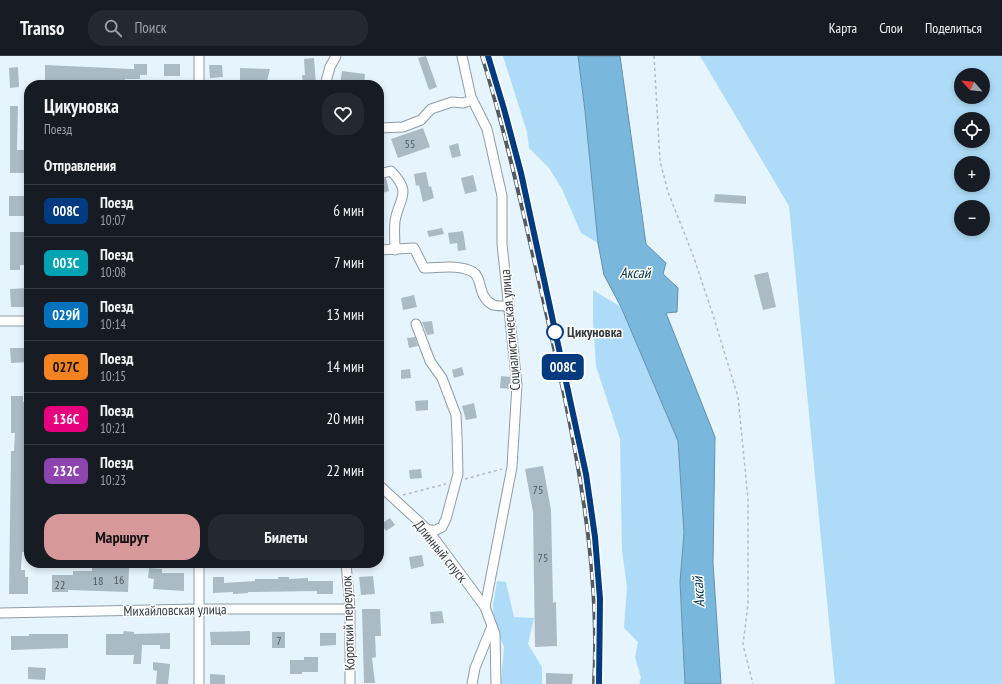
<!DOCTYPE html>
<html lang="ru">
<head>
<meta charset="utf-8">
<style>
  body { margin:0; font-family:"PT Sans Narrow",sans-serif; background:#242831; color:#f1f3f6; height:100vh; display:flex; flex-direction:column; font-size:15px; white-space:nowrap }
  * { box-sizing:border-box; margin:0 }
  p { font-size:13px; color:#9ea1a6 }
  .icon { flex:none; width:22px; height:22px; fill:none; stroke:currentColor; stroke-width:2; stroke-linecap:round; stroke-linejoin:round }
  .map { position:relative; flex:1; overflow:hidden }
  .panel { position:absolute; left:24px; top:24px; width:360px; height:488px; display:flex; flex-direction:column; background:#171b24; border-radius:16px; box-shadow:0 2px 6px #0003 }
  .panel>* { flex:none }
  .badge { padding:0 8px; border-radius:6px; font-size:14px; line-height:26px }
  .needle { width:26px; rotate:297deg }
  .tools { position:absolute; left:954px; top:12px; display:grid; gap:8px }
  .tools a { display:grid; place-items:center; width:36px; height:36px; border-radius:50%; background:#171b24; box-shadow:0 2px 6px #0003; font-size:20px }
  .map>.badge { position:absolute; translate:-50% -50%; box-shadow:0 0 0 2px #fff }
  h2 { padding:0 20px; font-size:15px; line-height:36px }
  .round { display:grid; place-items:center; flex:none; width:42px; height:42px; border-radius:16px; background:#242831 }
  .summary { display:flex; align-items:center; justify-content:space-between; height:68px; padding:0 20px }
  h1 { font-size:19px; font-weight:600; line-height:30px }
  .action { display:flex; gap:8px; margin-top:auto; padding:8px 20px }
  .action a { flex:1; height:46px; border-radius:16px; background:#d7989a; color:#111; font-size:16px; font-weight:600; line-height:46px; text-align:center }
  .action a+a { background:#242831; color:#f1f3f6 }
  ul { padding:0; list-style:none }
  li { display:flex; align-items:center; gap:12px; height:52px; padding:0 20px; border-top:1px solid #363941 }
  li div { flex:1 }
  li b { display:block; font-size:15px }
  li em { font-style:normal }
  li .badge { min-width:44px; font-weight:700; text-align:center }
  header { display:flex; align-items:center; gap:24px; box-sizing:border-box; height:56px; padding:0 20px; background:#171b24; border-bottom:1px solid #363941 }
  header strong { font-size:19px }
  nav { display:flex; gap:22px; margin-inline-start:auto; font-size:14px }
  .search { width:280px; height:36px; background:#242831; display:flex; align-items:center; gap:10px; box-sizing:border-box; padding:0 14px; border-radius:16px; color:#9ea1a6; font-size:15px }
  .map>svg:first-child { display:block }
  .green { fill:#aedbf7; fill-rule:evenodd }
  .water { fill:#7ab7dc; stroke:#6491ac }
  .building { fill:#aabbc5 }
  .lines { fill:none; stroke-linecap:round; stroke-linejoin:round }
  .street-casing { stroke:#8d9da7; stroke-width:11 }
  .path { stroke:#b0bcc3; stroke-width:1.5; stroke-dasharray:3 3; stroke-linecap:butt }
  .street { stroke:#fff; stroke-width:9 }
  .rail-casing { stroke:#525a5f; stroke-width:4 }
  .rail { stroke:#fff; stroke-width:2.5; stroke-dasharray:8; stroke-linecap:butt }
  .line-casing { stroke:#fff; stroke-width:9 }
  .line { stroke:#003b80; stroke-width:6 }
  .stop-dot { fill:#fff; stroke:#003b80; stroke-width:2 }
  .labels { text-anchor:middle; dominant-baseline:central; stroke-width:3; stroke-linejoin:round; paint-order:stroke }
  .number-label { font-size:12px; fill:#505a5f }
  .street-label { font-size:14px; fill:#32393d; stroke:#fff }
  .stop-label { font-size:14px; font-weight:bold; fill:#32393d; stroke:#fff; text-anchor:start }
  .water-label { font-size:15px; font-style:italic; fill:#00344d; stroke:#fff }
</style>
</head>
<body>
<header>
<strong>Transo</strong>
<div class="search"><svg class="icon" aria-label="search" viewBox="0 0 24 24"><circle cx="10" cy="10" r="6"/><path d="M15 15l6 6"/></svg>Поиск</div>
<nav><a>Карта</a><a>Слои</a><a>Поделиться</a></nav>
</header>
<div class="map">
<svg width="1002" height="628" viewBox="0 0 1002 628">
  <rect width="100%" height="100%" fill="#e6f4fd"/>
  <!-- green -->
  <g class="green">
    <polygon points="503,0 578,0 585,55 598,187 581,177 562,133 549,112 529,92 527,76"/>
    <path d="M700 0H1002V628H835L789 150ZM961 19H983V41H961ZM961 63H983V85H961ZM961 107H983V129H961ZM961 151H983V173H961Z"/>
    <polygon points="593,234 621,251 678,385 684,477 680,526 685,628 639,628 641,622 635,601 638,586 624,572 627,531 622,495 620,383 596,310 593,265"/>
    <polygon points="497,525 506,526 514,561 534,562 528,588 542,611 542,628 501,628 504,591 494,566 493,549"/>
  </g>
  <!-- water -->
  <polygon class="water" points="578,0 620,0 646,188 666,207 663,218 678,232 677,256 666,257 715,381 713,507 721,628 685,628 680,526 684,477 678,385 621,251 604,219 598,187 585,55"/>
  <!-- building -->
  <g class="building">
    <polygon points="426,0 437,31 429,34 418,2"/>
    <polygon points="314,2 316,29 303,29 302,19 305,19 304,3"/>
    <polygon points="134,8 147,8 147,19 140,19 140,23 125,23 124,28 106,27 106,29 69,29 69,26 45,26 45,9 131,13 134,13"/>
    <rect x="164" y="8" width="16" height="12"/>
    <polygon points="209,9 222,9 223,21 210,22"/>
    <polygon points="18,11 19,31 10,32 9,12"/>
    <polygon points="240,12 270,13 266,29 252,27 252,29 240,29"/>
    <polygon points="342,15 365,18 364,29 340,29"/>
    <polygon points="10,50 18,50 17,94 26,94 26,117 10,117"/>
    <polygon points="423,72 430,91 398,102 391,83"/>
    <polygon points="458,87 461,100 452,102 449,90"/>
    <polygon points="426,116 429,131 431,130 434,142 423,146 419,129 416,130 414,118"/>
    <polygon points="473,119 477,135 465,138 461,122"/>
    <polygon points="386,122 389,135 379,138 379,124"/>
    <polygon points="715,138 746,140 746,148 714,146"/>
    <rect x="9" y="140" width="16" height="20"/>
    <polygon points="442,172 444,178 429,181 427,175"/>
    <polygon points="463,175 466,194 458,195 457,187 450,188 448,177"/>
    <polygon points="10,176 25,176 26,198 29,198 29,209 20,209 20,214 10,214"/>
    <polygon points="768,216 776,251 763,254 754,219"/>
    <polygon points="28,232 29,251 11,251 10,233"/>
    <polygon points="414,239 417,251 403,254 401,242"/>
    <polygon points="432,265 434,278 427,279 422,266"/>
    <polygon points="415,281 418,290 409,292 407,282"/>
    <polygon points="10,292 29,292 29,306 11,307"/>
    <polygon points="462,311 464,319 454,322 452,314"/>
    <polygon points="410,313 411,322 401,323 401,314"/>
    <polygon points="501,320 510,321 511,333 500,332"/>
    <polygon points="11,340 23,340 23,346 29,346 27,399 29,430 26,430 27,453 29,453 29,496 22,496 21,514 25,514 25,521 28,521 28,538 9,538 11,395 14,395 15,377 11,377"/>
    <polygon points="428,344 428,354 416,355 415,345"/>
    <polygon points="474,347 477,362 466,364 462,350"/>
    <polygon points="543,410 551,454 553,547 556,546 557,590 535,591 533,456 525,413"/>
    <polygon points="421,413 422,422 410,423 409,414"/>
    <polygon points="390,462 395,469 386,475 381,468"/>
    <polygon points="422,499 424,510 411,513 409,501"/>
    <polygon points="110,511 129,512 128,536 68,534 68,536 52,536 52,519 73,519 73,515 92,515 92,512"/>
    <polygon points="149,512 162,513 162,517 184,517 184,535 153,533 154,523 148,522"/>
    <polygon points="373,520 375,538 361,539 359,521"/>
    <polygon points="213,521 224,521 224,527 255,525 255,523 278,523 278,521 289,521 289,523 308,522 308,525 333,525 333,538 317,538 317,535 248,536 248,537 233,538 233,536 213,537"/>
    <polygon points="362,553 380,553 381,580 375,580 376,601 372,602 375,627 364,627"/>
    <polygon points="442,555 444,567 431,568 430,556"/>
    <polygon points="124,575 134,576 134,578 170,577 170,593 160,593 160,589 142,589 141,608 133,608 134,599 106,599 106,578 123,578"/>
    <polygon points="250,575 250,589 211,589 210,576"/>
    <rect x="272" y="576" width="13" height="16"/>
    <polygon points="320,577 336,577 336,589 320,590"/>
    <polygon points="29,578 68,578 68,592 11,594 11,580 29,580"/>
    <polygon points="304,601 318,601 318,616 302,616 302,618 290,618 290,604 304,604"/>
    <polygon points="153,606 170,608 168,628 156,628 157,615 153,614"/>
    <polygon points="28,611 46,612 45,624 28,623"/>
    <polygon points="546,617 573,618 572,628 546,628"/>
    <polygon points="210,618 225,619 225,628 210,628"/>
  </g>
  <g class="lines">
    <!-- street casing -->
    <g class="street-casing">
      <g id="street">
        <polyline points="462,0 471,41 487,73 502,140 502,188 517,329 512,411 485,551"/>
        <polyline points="199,29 199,0"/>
        <polyline points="325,29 330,11 336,0"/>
        <polyline points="379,72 403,71 421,64 431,53 452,46 463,47 472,44"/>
        <path d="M379 118 391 115C413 138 399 141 395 165 394 174 395 185 395 194"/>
        <path d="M379 194 414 192 424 212C439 212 459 208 473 216 483 222 477 241 493 249 497 250 504 250 509 250"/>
        <polyline points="0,265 29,265"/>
        <polyline points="416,268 430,305 442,322 456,359 457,379 458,418 446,463 442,471 436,474 428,474"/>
        <polyline points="379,429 428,474 485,551 495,578 496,628"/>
        <polyline points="346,507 350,553 350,628"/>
        <polyline points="0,557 199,553 350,553"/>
        <polyline points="199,628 199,507"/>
        <polyline points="472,628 475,612 492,570"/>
      </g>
    </g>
    <!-- path -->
    <g class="path">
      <polyline points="654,0 660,105 668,136 693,199 714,262 738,341 748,443 748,548 743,589 753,628"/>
      <polyline points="465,423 502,413"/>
      <polyline points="403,439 446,428"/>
    </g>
    <!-- street -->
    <use href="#street" class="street"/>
    <!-- rail casing -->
    <g class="rail-casing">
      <g id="rail">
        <path d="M482 0C508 84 526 170 546 256 573 378 601 502 594 628"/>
        <polyline points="488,0 496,27"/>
        <polyline points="567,329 586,421"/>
        <polyline points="596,494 600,543 600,576"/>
      </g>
    </g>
    <!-- rail -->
    <use href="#rail" class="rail"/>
  </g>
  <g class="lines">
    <!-- line casing -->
    <g class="line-casing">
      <polyline id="line" points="488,0 504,53 521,117 586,418 595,481 600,543 599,628"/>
    </g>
    <!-- line -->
    <use href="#line" class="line"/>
  </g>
  <!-- markers -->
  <circle class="stop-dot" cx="555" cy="276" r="8"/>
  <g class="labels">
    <!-- number labels -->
    <g class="number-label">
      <text x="410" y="87">55</text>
      <text x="538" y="433">75</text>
      <text x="543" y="501">75</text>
      <text x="119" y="523">16</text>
      <text x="98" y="524">18</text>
      <text x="60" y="528">22</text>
      <text x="279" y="584">7</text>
    </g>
    <!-- street labels -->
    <g class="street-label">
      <text transform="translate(510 274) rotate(-95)">Социалистическая улица</text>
      <text transform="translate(441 495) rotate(51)">Длинный спуск</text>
      <text transform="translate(175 554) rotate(-1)">Михайловская улица</text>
      <text transform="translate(348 567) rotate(-92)">Короткий переулок</text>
    </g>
    <!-- stop labels -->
    <g class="stop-label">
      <text x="567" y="276">Цикуновка</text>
    </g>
    <!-- water labels -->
    <g class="water-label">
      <text x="635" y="216">Аксай</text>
      <text transform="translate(698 536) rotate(-94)">Аксай</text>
    </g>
  </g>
</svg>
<div class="tools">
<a><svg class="needle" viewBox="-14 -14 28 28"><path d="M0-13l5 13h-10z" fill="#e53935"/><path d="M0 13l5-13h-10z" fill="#9ea1a6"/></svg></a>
<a><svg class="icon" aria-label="locate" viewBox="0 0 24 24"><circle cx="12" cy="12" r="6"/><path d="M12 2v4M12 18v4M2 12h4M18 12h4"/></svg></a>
<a>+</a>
<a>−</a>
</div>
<b class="badge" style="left:563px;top:311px;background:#003b80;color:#fff">008С</b>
<section class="panel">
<div class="summary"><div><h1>Цикуновка</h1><p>Поезд</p></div><a class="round"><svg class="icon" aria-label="heart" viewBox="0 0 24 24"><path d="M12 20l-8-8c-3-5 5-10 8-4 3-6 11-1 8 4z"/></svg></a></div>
<h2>Отправления</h2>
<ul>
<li><span class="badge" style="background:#003b80;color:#fff">008С</span><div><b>Поезд</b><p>10:07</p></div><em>6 мин</em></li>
<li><span class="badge" style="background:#00a3b4;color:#fff">003С</span><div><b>Поезд</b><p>10:08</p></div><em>7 мин</em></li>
<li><span class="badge" style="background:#0072bc;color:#fff">029Й</span><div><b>Поезд</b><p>10:14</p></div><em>13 мин</em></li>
<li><span class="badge" style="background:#f58220;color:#111">027С</span><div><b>Поезд</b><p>10:15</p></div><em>14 мин</em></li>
<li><span class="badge" style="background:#e6007e;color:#fff">136С</span><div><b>Поезд</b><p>10:21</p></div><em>20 мин</em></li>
<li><span class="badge" style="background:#8e44ad;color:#fff">232C</span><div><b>Поезд</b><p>10:23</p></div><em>22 мин</em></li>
</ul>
<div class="action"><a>Маршрут</a><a>Билеты</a></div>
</section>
</div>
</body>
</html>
